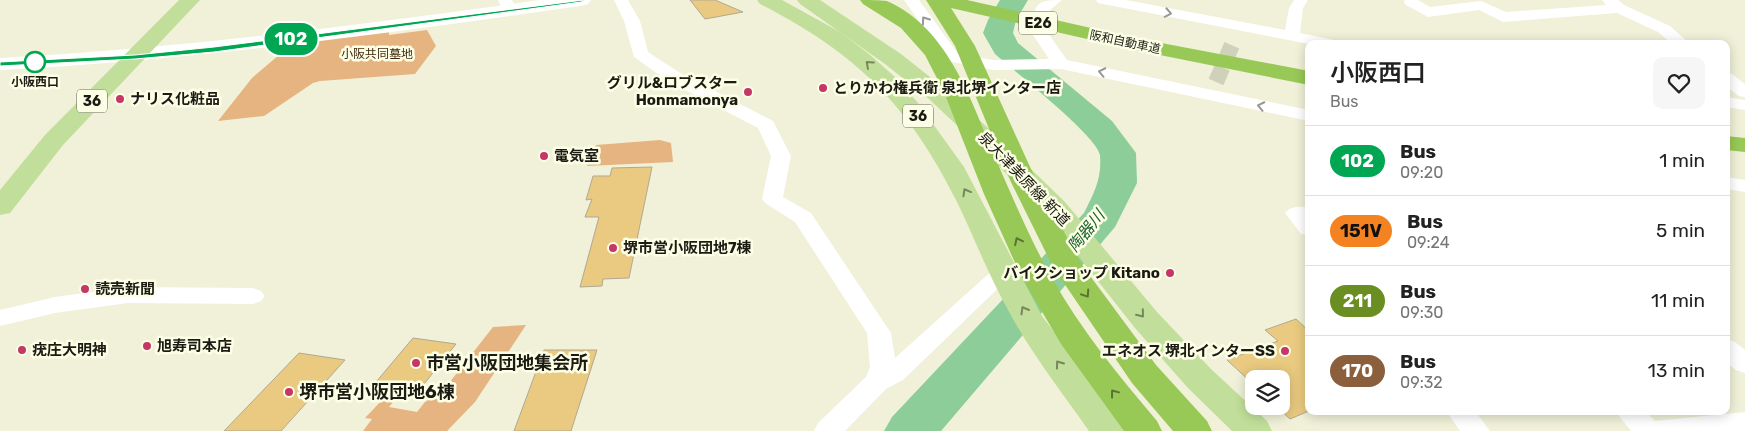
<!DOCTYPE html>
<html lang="en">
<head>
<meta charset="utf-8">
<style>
  body { margin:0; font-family:Rubik,"Noto Sans JP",sans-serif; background:#f6f6f6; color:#222; height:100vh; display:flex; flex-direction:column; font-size:19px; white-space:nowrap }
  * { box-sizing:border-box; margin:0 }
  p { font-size:16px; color:#767676 }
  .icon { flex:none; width:28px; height:28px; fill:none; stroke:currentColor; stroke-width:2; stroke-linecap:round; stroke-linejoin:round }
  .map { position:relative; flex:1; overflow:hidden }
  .details { position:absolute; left:1305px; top:40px; width:425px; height:375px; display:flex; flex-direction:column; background:#fff; border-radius:10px; box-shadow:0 2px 12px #0003 }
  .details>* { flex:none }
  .badge { padding:0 10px; border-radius:16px; font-size:18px; line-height:32px }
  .tools { position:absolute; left:1245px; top:370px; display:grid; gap:10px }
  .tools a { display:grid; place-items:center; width:45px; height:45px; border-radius:10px; background:#fff; box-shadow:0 2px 12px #0003; font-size:25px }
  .map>.badge { position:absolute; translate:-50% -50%; box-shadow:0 0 0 2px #fff }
  .round { display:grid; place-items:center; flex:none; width:52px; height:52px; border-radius:10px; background:#f6f6f6 }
  .summary { display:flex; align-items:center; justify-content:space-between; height:85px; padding:0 25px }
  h1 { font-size:24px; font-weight:600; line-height:38px }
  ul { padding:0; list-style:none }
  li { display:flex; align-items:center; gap:15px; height:70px; padding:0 25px; border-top:1px solid #e0e0e0 }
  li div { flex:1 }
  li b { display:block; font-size:19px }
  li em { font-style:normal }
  li .badge { min-width:55px; font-weight:700; text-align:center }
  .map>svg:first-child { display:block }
  .green { fill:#e5b481 }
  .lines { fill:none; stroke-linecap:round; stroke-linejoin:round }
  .river { fill:#8ccd99; fill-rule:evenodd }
  .building { fill:#e9ca80; stroke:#b1a892 }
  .street-tunnel { stroke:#d0d1ba; stroke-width:16; stroke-dasharray:16 8; stroke-linecap:butt }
  .street { fill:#fff; fill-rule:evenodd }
  .secondary { fill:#fff; fill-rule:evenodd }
  .primary { fill:#c1df9a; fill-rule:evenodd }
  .highway { fill:#98c956; fill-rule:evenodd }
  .oneway { stroke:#989895 }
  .oneway2 { stroke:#76875d }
  .oneway3 { stroke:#5a7234 }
  .line { fill:#00a651; stroke:#fff }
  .stop-dot { fill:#fff; stroke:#00a651; stroke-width:2.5 }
  .poi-dot { fill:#c53766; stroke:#fdfee6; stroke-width:2 }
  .labels { text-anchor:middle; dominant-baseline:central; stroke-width:5; stroke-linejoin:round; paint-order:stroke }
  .far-street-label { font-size:12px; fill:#1b1b13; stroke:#fdfee6 }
  .far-park-label { font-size:12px; fill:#40290f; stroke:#fdfee6 }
  .far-stop-label { font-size:12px; font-weight:bold; fill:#1b1b13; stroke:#fdfee6 }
  .shield { fill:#fdfee6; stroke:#5f5f52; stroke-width:1 }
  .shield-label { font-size:14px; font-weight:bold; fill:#1b1b13 }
  .poi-label { font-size:15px; font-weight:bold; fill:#1b1b13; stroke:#fdfee6; text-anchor:start }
  .street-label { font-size:15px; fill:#1b1b13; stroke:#fdfee6 }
  .water-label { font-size:16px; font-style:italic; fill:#1c6130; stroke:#fdfee6 }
  .near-poi-label { font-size:18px; font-weight:bold; fill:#1b1b13; stroke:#fdfee6; text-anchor:start }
</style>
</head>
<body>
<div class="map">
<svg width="1745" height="431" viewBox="0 0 1745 431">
  <rect width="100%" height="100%" fill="#f0f1d8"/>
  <!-- green -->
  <g class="green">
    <polygon points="389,30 389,35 427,30 436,46 415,74 320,81 313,83 264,116 218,121 252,78 293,43"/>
    <polygon points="660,140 671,143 673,162 587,166 596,145"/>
    <polygon points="526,325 475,402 447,431 363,431 372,419 365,418 383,399 394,401 389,407 417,412 425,402 442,392 493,327"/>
  </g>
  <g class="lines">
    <!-- river -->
    <path class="river" d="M1000 0H1028L1016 20 1013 33 1018 43 1112 121 1136 153 1137 183 1115 227 941 431H884L892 417 1084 213C1094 193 1102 179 1100 155 1098 137 1013 70 995 54L983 33 988 20Z"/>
  </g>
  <!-- building -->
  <g class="building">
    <polygon points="690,0 715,0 743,12 705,19"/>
    <polygon points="652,167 629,278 603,279 602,286 580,287 599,217 585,217 592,199 586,200 593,176 610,176 612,168"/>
    <polygon points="1296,319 1309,331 1309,411 1290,419 1276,406 1281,406 1281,379 1254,379 1254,385 1227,360 1278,341 1265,330"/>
    <polygon points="413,338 456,344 420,389 376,382"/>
    <polygon points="544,350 597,350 571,431 514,431"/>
    <polygon points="299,353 345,360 281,431 224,431"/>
  </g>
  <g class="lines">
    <!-- street-tunnel -->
    <polyline class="street-tunnel" points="1216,82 1235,38"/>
    <!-- street -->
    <g class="street">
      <polygon points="498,0 512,0 517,10 514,13 504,13"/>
      <polygon points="614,0 628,0 640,21 648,52 680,73 773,121 791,156 783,197 811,213 891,333 895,358 995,268 1003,266 1011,268 1014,273 903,380 886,389 845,431 814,431 818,423 866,377 870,367 867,333 795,222 765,203 762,199 771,156 758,128 668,81 634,57 624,21"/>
      <path d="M904 0H919L958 54 993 60 1049 59 1029 29C1037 4 1034 0 1062 0L1050 10 1045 29 1067 60 1309 110V121L1061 69 993 70 947 61Z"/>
      <polygon points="1096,0 1126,0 1285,30 1289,8 1294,0 1308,0 1303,8 1300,33 1338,41 1340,44 1309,44 1103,4 1098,3"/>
      <polygon points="1405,0 1418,0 1430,7 1481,1 1506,12 1606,5 1602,0 1618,0 1624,5 1670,26 1690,44 1672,44 1658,32 1617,13 1503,22 1479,10 1428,17 1406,5 1404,2"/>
      <polygon points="1726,73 1732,74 1745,84 1745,97 1739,96 1726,86"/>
      <polygon points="1726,97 1745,100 1745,110 1726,107"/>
      <polygon points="1726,177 1745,180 1745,192 1726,189"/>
      <polygon points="1296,207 1309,207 1309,235 1301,234 1285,213 1289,209"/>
      <polygon points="128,287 253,288 261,291 265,296 261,301 253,304 128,303 55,313 0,326 0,310 55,297"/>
      <polygon points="1726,339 1735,342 1745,350 1745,373 1736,370 1726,362"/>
      <polygon points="1446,411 1475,411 1490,431 1460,431"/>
      <polygon points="1615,411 1645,411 1655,421 1745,412 1745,431 1631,431"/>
    </g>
    <!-- secondary -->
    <path class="secondary" d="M540 0H591L588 4 581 6C388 33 195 60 0 70V58C181 48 360 25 540 0Z"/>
    <!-- primary -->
    <g class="primary">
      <polygon points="179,0 200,0 63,145 10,213 0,215 0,190 45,135"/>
      <path d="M757 0H782L840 32 869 54 895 77 918 103 964 167 1042 316 1122 421 1127 431H1089C1061 391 1030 352 1007 308 988 274 974 237 957 202 909 105 856 53 760 4Z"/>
      <polygon points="797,0 820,0 901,54 945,89 998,137 1065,202 1157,312 1211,369 1267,421 1272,431 1232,431 1187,387 1135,328 1045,214 980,147 929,99 885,64 800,4"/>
    </g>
    <!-- highway -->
    <g class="highway">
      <path d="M860 0C868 0 880 0 887 1 950 29 972 104 997 162 1014 201 1031 241 1052 278 1081 330 1119 376 1157 421L1162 431H1124L1061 344 1021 276 984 194 944 92 925 55 901 28 863 4Z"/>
      <polygon points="926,0 967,0 1135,38 1309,71 1309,85 1135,50 951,8 975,46 1036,180 1082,265 1156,365 1207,421 1212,431 1173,431 1132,383 1053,267 1010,180 955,46"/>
      <polygon points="1726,136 1745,138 1745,152 1726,150"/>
    </g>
  </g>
  <!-- one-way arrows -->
  <defs><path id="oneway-chevron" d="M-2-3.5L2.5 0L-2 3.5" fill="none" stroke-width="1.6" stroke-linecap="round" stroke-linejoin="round" transform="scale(1.25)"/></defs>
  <g class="oneway">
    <use href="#oneway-chevron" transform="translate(1168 13) rotate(11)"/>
    <use href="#oneway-chevron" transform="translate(925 20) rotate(-126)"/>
    <use href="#oneway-chevron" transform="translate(1102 72) rotate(-168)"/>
    <use href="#oneway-chevron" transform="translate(1261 106) rotate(-168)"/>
  </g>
  <g class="oneway2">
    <use href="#oneway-chevron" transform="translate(869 64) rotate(-138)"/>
    <use href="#oneway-chevron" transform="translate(966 192) rotate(-119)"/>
    <use href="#oneway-chevron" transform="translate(1024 310) rotate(-120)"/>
    <use href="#oneway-chevron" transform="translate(1141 314) rotate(51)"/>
    <use href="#oneway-chevron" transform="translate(1059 364) rotate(-126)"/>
  </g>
  <g class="oneway3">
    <use href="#oneway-chevron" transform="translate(1018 241) rotate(-116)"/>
    <use href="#oneway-chevron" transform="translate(1086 294) rotate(56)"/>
    <use href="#oneway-chevron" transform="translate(1114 393) rotate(-127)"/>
  </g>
  <!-- line -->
  <polygon class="line" points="581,2 214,52 135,59 0,66 0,62 135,55 214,47 584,0 585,0"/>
  <!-- markers -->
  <circle class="stop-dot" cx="35" cy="62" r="10"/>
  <g class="poi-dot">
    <circle cx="823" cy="88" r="5"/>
    <circle cx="748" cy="92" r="5"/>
    <circle cx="120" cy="99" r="5"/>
    <circle cx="544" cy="156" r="5"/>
    <circle cx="613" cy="248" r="5"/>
    <circle cx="1170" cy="273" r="5"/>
    <circle cx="85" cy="289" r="5"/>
    <circle cx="147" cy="346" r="5"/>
    <circle cx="22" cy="350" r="5"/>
    <circle cx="1285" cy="351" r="5"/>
    <circle cx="416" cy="363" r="5"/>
    <circle cx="289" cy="392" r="5"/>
  </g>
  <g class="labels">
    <!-- far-street labels -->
    <g class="far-street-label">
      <text transform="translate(1125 42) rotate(12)">阪和自動車道</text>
    </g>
    <!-- far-park labels -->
    <g class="far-park-label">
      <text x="377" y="54">小阪共同墓地</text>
    </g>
    <!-- far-stop labels -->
    <g class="far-stop-label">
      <text x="35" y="82">小阪西口</text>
    </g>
    <!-- shield labels -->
    <g class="shield">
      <rect x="1019" y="11.5" width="38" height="23" rx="4"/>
      <rect x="77" y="89.5" width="30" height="23" rx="4"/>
      <rect x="903" y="104.5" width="30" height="23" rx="4"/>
    </g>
    <g class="shield-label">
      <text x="1038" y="23">E26</text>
      <text x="92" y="101">36</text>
      <text x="918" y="116">36</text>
    </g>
    <!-- poi labels -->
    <g class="poi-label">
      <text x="738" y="83" text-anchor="end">グリル&amp;ロブスター<tspan x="738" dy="17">Honmamonya</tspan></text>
      <text x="833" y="88">とりかわ権兵衛 泉北堺インター店</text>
      <text x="130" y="99">ナリス化粧品</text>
      <text x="554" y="156">電気室</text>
      <text x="623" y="248">堺市営小阪団地7棟</text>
      <text x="1160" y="273" text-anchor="end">バイクショップ Kitano</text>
      <text x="95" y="289">読売新聞</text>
      <text x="157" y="346">旭寿司本店</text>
      <text x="32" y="350">疣庄大明神</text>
      <text x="1275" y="351" text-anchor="end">エネオス 堺北インターSS</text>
    </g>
    <!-- street labels -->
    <g class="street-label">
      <text transform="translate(1024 179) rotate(46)">泉大津美原線 新道</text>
    </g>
    <!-- water labels -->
    <g class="water-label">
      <text transform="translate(1086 231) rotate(-51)">陶器川</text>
    </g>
    <!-- near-poi labels -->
    <g class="near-poi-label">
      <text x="426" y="363">市営小阪団地集会所</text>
      <text x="299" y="392">堺市営小阪団地6棟</text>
    </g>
  </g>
</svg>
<div class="tools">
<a><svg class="icon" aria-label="layers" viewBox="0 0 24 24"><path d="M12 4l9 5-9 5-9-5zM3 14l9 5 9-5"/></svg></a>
</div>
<b class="badge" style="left:291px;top:39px;background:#00a651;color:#fff">102</b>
<section class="details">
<div class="summary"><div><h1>小阪西口</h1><p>Bus</p></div><a class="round"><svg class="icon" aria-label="heart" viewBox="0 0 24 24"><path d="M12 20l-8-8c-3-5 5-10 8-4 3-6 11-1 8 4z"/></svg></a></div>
<ul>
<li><span class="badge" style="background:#00a651;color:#fff">102</span><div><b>Bus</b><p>09:20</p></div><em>1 min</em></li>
<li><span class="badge" style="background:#f58220;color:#111">151V</span><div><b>Bus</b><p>09:24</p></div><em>5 min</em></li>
<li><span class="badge" style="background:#6b8e23;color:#fff">211</span><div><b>Bus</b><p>09:30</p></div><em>11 min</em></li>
<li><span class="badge" style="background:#8b5e3c;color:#fff">170</span><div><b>Bus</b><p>09:32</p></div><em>13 min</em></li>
</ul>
</section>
</div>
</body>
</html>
